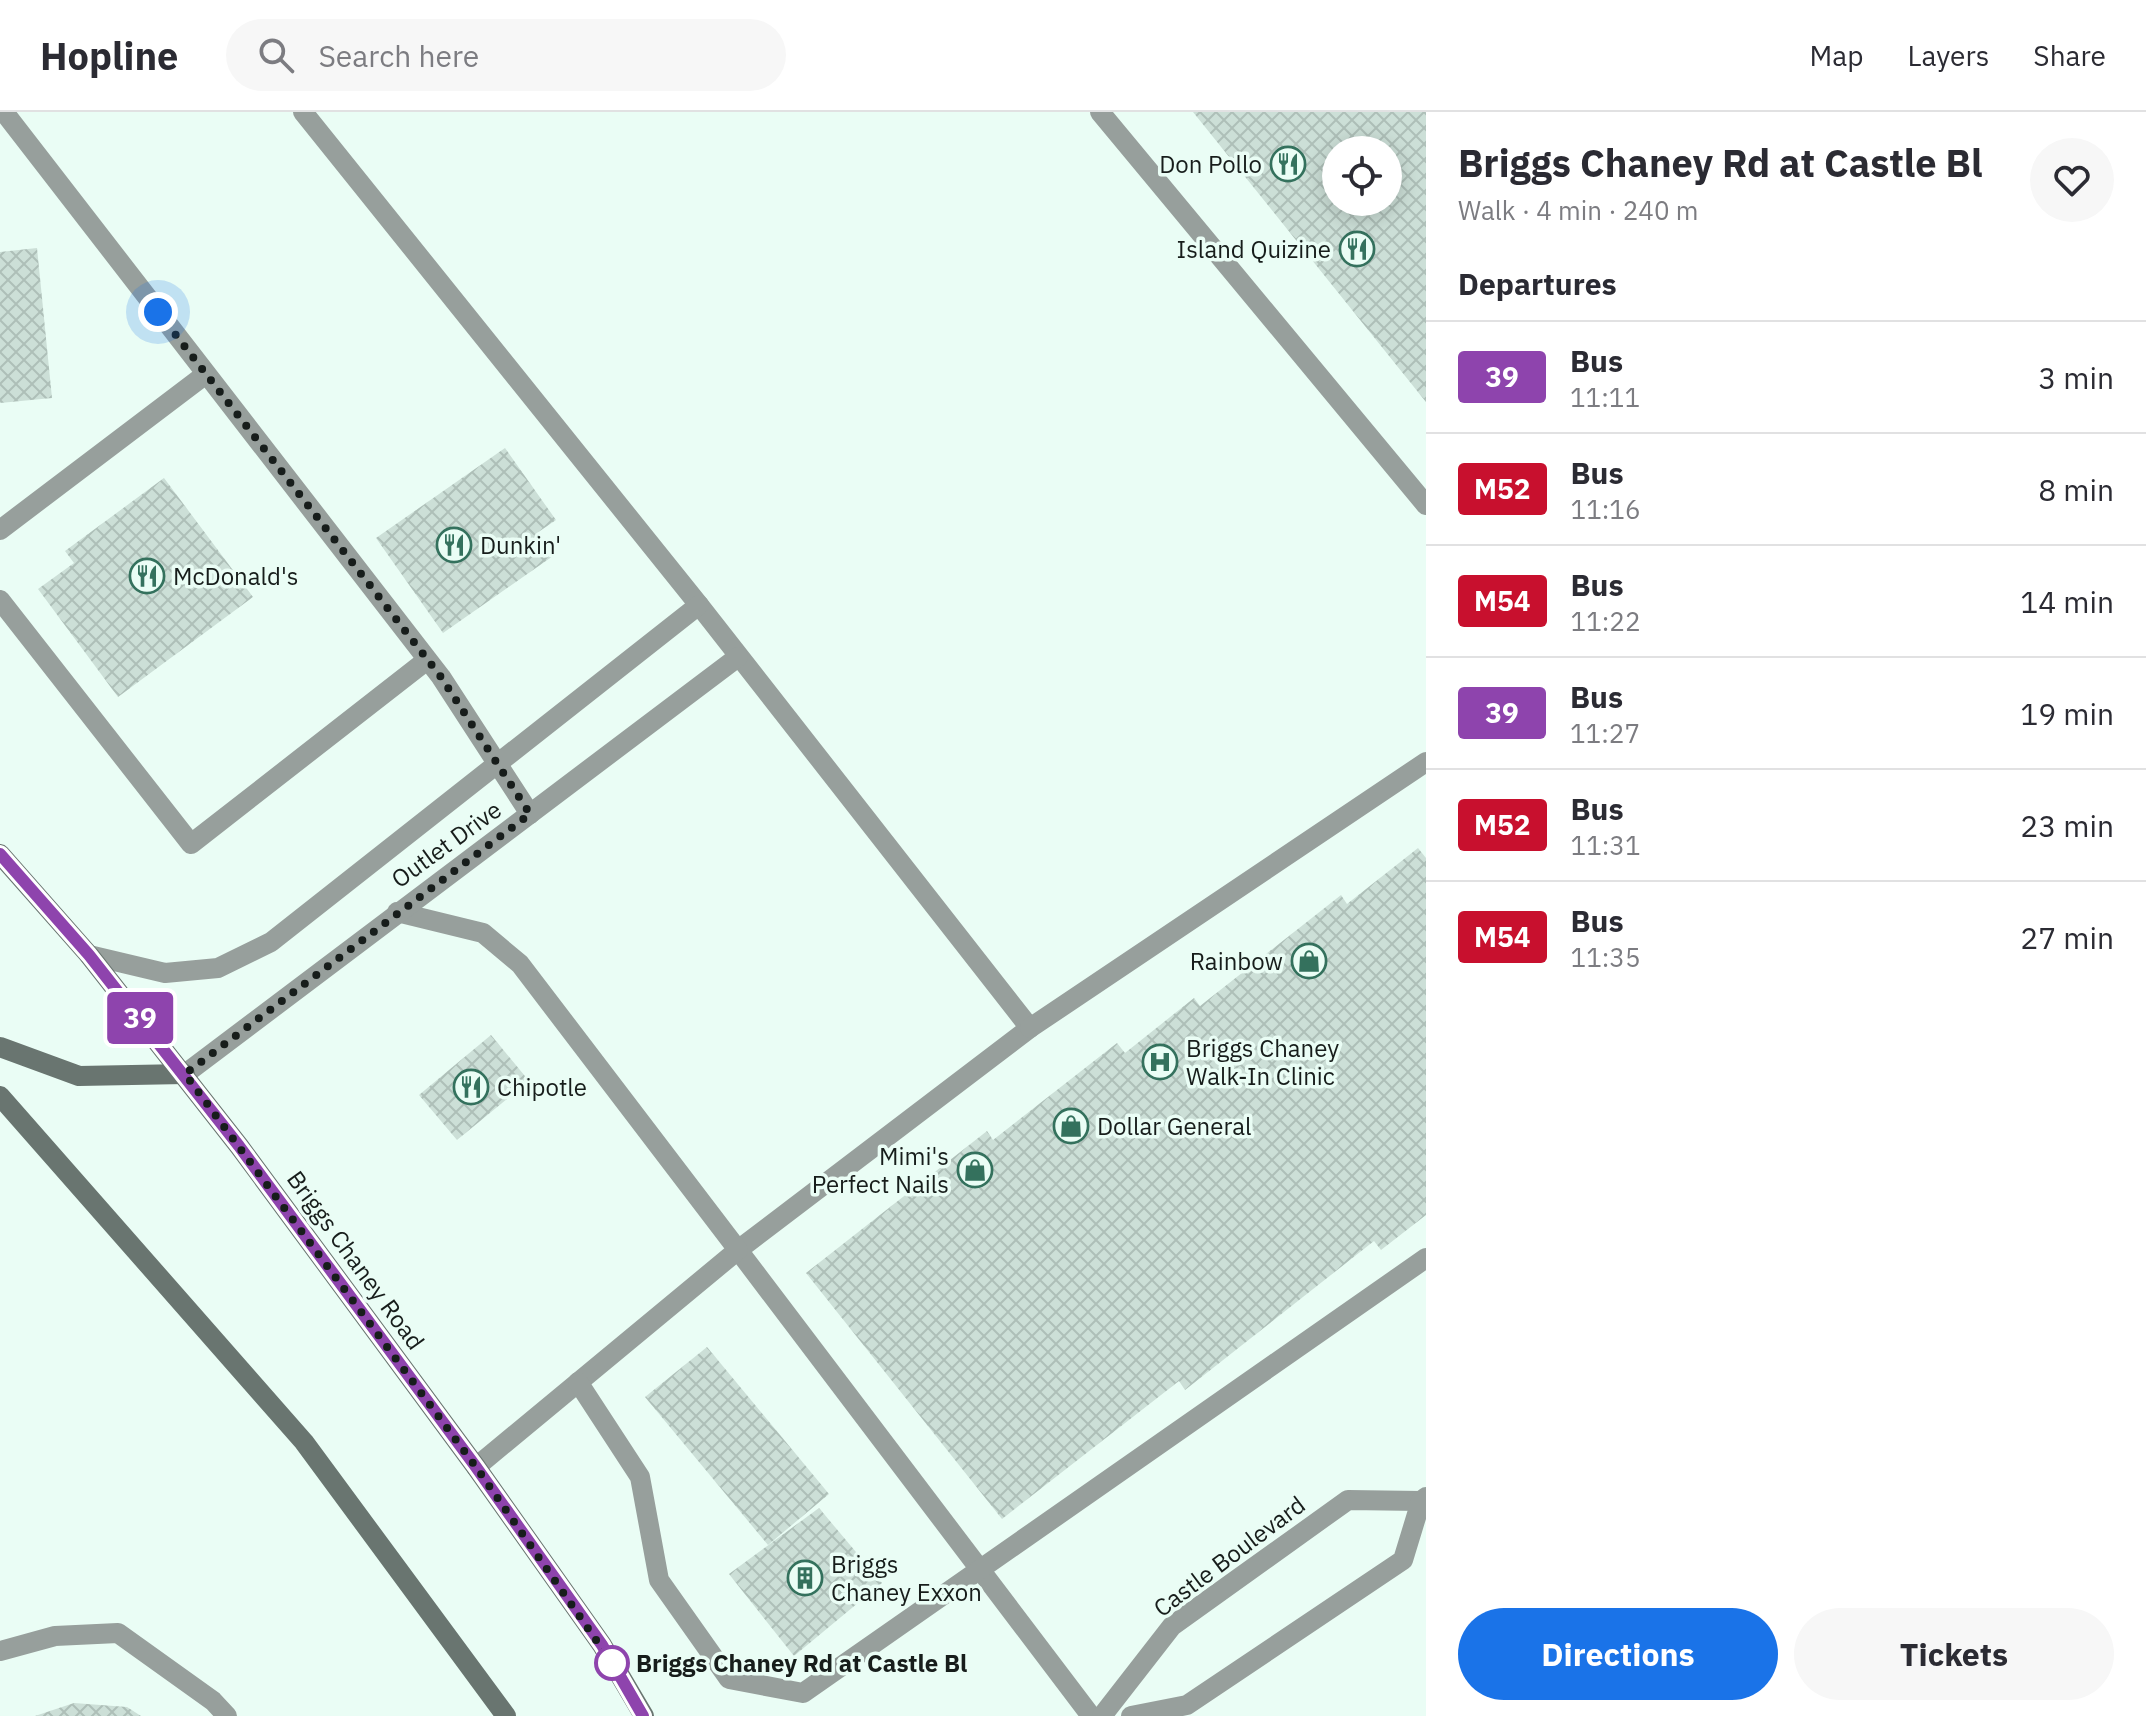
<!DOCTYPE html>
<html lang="en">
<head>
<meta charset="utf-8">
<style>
  body { margin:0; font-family:"IBM Plex Sans",sans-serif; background:#f7f7f7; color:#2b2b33; height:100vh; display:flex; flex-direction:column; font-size:30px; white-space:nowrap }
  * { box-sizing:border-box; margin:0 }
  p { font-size:26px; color:#7c7c81 }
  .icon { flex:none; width:44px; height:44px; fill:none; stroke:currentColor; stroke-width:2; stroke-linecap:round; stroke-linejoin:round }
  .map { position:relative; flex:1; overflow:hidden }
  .panel { display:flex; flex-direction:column; background:#fff; width:720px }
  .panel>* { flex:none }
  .badge { padding:0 16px; border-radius:6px; font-size:28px; line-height:52px }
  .fabs { position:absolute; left:1322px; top:24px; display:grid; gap:16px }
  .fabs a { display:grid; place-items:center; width:80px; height:80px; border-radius:50%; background:#fff; box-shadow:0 4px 20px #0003; font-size:40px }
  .you { position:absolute; width:40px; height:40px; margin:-20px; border:6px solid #fff; border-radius:50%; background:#1a73e8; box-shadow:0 0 0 12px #1a73e833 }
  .map>.badge { position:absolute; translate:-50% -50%; box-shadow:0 0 0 4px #fff }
  h2 { padding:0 32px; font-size:30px; line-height:72px }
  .round { display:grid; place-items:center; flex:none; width:84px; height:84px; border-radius:42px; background:#f7f7f7 }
  .head { display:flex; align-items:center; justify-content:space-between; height:136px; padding:0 32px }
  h1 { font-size:38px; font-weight:800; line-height:60px }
  .primary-button { display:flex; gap:16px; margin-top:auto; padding:16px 32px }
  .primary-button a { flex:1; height:92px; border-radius:48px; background:#1a73e8; color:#fff; font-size:32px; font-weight:800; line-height:92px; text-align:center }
  .primary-button a+a { background:#f7f7f7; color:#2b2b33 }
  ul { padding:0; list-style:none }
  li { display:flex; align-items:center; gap:24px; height:112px; padding:0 32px; border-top:2px solid #e1e1e2 }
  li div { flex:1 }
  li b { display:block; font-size:30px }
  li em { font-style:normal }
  li .badge { min-width:88px; font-weight:700; text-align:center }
  header { display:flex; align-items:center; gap:48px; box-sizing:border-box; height:112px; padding:0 40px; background:#fff; border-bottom:2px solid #e1e1e2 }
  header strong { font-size:38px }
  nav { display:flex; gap:44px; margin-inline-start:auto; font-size:28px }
  .search { width:560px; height:72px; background:#f7f7f7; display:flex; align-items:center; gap:20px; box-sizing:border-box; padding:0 28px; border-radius:44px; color:#7c7c81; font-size:30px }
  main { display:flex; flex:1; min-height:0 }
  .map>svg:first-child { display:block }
  .building { fill:url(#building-cross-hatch); fill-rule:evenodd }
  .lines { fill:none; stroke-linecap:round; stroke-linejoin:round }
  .lane { stroke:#979f9c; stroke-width:20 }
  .street { stroke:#979f9c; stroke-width:20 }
  .secondary { stroke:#697570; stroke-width:20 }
  .line-casing { stroke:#fff; stroke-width:18 }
  .line { stroke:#8e44ad; stroke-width:12 }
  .walk { stroke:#171d1b; stroke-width:8; stroke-dasharray:0 14.4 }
  .stop-dot { fill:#fff; stroke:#8e44ad; stroke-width:4 }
  .labels { text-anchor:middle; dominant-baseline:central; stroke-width:7; stroke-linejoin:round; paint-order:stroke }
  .poi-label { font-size:24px; fill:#171d1b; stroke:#eafdf5; text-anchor:start }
  .street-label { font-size:24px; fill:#171d1b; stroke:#eafdf5 }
  .stop-label { font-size:24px; font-weight:bold; fill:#171d1b; stroke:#eafdf5; text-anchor:start }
</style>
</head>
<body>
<header>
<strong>Hopline</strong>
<div class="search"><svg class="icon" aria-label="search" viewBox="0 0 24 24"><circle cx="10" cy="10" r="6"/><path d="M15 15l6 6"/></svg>Search here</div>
<nav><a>Map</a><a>Layers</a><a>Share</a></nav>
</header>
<main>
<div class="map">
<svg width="1426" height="1604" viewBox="0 0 1426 1604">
  <defs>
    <pattern id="building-cross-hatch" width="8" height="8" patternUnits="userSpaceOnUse" patternTransform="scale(2)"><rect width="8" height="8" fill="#ccdfd7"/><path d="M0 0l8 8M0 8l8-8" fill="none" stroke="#aebfb8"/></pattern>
  </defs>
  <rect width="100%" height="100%" fill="#eafdf5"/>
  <!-- building -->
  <g class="building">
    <path d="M1193 0H1426V290ZM1336 38H1388V90H1336Z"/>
    <polygon points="37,136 52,286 0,291 0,140"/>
    <polygon points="505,336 556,408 537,421 553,444 443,521 376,426"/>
    <polygon points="164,366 253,485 118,585 38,477 74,451 65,439"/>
    <polygon points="1418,736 1426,746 1426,1103 1381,1138 1374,1129 1185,1278 1179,1269 1002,1407 806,1161 987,1019 993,1028 1117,931 1125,941 1194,886 1200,894 1341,783 1347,792"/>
    <polygon points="491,923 529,969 457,1028 419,983"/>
    <polygon points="707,1235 829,1382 768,1433 645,1285"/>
    <polygon points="819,1396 882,1471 794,1544 729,1462"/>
    <polygon points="74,1591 127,1595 141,1604 35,1604"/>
  </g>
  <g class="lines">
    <!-- lane -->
    <g class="lane">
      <polyline points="4,0 441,565 530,702"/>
      <polyline points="303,0 699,493 1030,916 738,1138 1091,1604"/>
      <polyline points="1100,0 1426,393"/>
      <polyline points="0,418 206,262"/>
      <polyline points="0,488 191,732 427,548"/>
      <polyline points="397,800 483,821 520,852 738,1138 476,1355"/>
      <polyline points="89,843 165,861 218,856 271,830 699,493"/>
      <polyline points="1030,916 1426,650"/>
      <polyline points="578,1270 640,1365 659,1468 729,1567 803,1581 1426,1146"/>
      <polyline points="0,1539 55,1524 118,1521 213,1589 227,1604"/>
    </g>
    <!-- street -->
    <g class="street">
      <polyline points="185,962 738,545"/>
      <polyline points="1102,1604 1172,1514 1348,1388 1421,1389 1426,1385"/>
      <polyline points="1131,1604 1187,1593 1403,1448 1421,1389"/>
    </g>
    <!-- secondary -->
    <g class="secondary">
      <polyline points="0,742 89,843 239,1034 476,1355 602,1533 644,1604"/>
      <polyline points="0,935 79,964 185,962"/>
      <polyline points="0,984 304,1330 506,1604"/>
    </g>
  </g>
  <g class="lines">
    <!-- line casing -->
    <g class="line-casing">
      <polyline id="line" points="0,742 89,843 239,1034 476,1355 602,1533 643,1604"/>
    </g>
    <!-- line -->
    <use href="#line" class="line"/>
    <!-- walk -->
    <polyline class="walk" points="158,200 441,565 530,702 185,962 476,1355 612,1551"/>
  </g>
  <!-- icons -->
  <defs>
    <g id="restaurant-ring" transform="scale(1.8)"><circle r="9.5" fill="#eafdf5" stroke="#34715d" stroke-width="1.5"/><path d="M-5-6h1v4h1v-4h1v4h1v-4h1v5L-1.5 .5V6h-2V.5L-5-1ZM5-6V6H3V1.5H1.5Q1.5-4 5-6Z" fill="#34715d"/></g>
    <g id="shop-ring" transform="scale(1.8)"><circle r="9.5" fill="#eafdf5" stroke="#34715d" stroke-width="1.5"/><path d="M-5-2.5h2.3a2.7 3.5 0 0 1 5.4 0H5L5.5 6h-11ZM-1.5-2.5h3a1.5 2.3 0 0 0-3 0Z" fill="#34715d"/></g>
    <g id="hospital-ring" transform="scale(1.8)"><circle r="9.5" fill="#eafdf5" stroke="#34715d" stroke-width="1.5"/><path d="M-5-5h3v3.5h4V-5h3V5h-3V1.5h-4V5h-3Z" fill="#34715d"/></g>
    <g id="building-ring" transform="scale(1.8)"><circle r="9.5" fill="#eafdf5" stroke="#34715d" stroke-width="1.5"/><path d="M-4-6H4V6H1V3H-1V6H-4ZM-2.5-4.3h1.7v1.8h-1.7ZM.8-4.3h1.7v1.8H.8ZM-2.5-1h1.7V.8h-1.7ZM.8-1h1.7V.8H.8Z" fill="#34715d"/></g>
  </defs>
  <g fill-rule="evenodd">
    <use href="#restaurant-ring" x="1288" y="52"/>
    <use href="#restaurant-ring" x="1357" y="137"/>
    <use href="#restaurant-ring" x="454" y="433"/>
    <use href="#restaurant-ring" x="147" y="464"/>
    <use href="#shop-ring" x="1309" y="849"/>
    <use href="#hospital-ring" x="1160" y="950"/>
    <use href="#restaurant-ring" x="471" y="975"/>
    <use href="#shop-ring" x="1071" y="1014"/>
    <use href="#shop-ring" x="975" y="1058"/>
    <use href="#building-ring" x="805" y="1466"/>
  </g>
  <!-- markers -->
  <circle class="stop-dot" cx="612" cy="1551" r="16"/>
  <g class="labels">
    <!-- poi labels -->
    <g class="poi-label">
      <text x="1262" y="52" text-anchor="end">Don Pollo</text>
      <text x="1331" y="137" text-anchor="end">Island Quizine</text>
      <text x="480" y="433">Dunkin'</text>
      <text x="173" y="464">McDonald's</text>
      <text x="1283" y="849" text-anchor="end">Rainbow</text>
      <text x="1186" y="936">Briggs Chaney<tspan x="1186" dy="28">Walk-In Clinic</tspan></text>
      <text x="497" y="975">Chipotle</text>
      <text x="1097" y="1014">Dollar General</text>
      <text x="949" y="1044" text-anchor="end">Mimi's<tspan x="949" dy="28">Perfect Nails</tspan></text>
      <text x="831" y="1452">Briggs<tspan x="831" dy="28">Chaney Exxon</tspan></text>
    </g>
    <!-- street labels -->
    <g class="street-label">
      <text transform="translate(446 732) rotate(-36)">Outlet Drive</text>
      <text transform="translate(356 1148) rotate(54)">Briggs Chaney Road</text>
      <text transform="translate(1229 1444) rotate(-37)">Castle Boulevard</text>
    </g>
    <!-- stop labels -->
    <g class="stop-label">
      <text x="636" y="1551">Briggs Chaney Rd at Castle Bl</text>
    </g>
  </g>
</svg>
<div class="fabs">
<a><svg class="icon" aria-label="locate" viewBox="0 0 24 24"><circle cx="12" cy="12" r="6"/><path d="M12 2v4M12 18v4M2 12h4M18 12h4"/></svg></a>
</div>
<div class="you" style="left:158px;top:200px"></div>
<b class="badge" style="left:140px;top:906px;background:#8e44ad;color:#fff">39</b>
</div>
<section class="panel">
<div class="head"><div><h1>Briggs Chaney Rd at Castle Bl</h1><p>Walk · 4 min · 240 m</p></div><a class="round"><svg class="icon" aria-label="heart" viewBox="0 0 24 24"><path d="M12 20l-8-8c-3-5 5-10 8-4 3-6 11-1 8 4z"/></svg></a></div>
<h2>Departures</h2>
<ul>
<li><span class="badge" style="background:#8e44ad;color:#fff">39</span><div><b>Bus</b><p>11:11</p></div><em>3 min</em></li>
<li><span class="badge" style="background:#c8102e;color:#fff">M52</span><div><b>Bus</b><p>11:16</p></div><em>8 min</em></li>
<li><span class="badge" style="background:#c8102e;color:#fff">M54</span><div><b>Bus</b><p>11:22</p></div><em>14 min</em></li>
<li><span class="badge" style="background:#8e44ad;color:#fff">39</span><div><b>Bus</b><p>11:27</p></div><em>19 min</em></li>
<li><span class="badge" style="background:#c8102e;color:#fff">M52</span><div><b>Bus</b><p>11:31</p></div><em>23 min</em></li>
<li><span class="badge" style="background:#c8102e;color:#fff">M54</span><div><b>Bus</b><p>11:35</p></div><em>27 min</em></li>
</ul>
<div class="primary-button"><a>Directions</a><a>Tickets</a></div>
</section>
</main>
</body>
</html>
